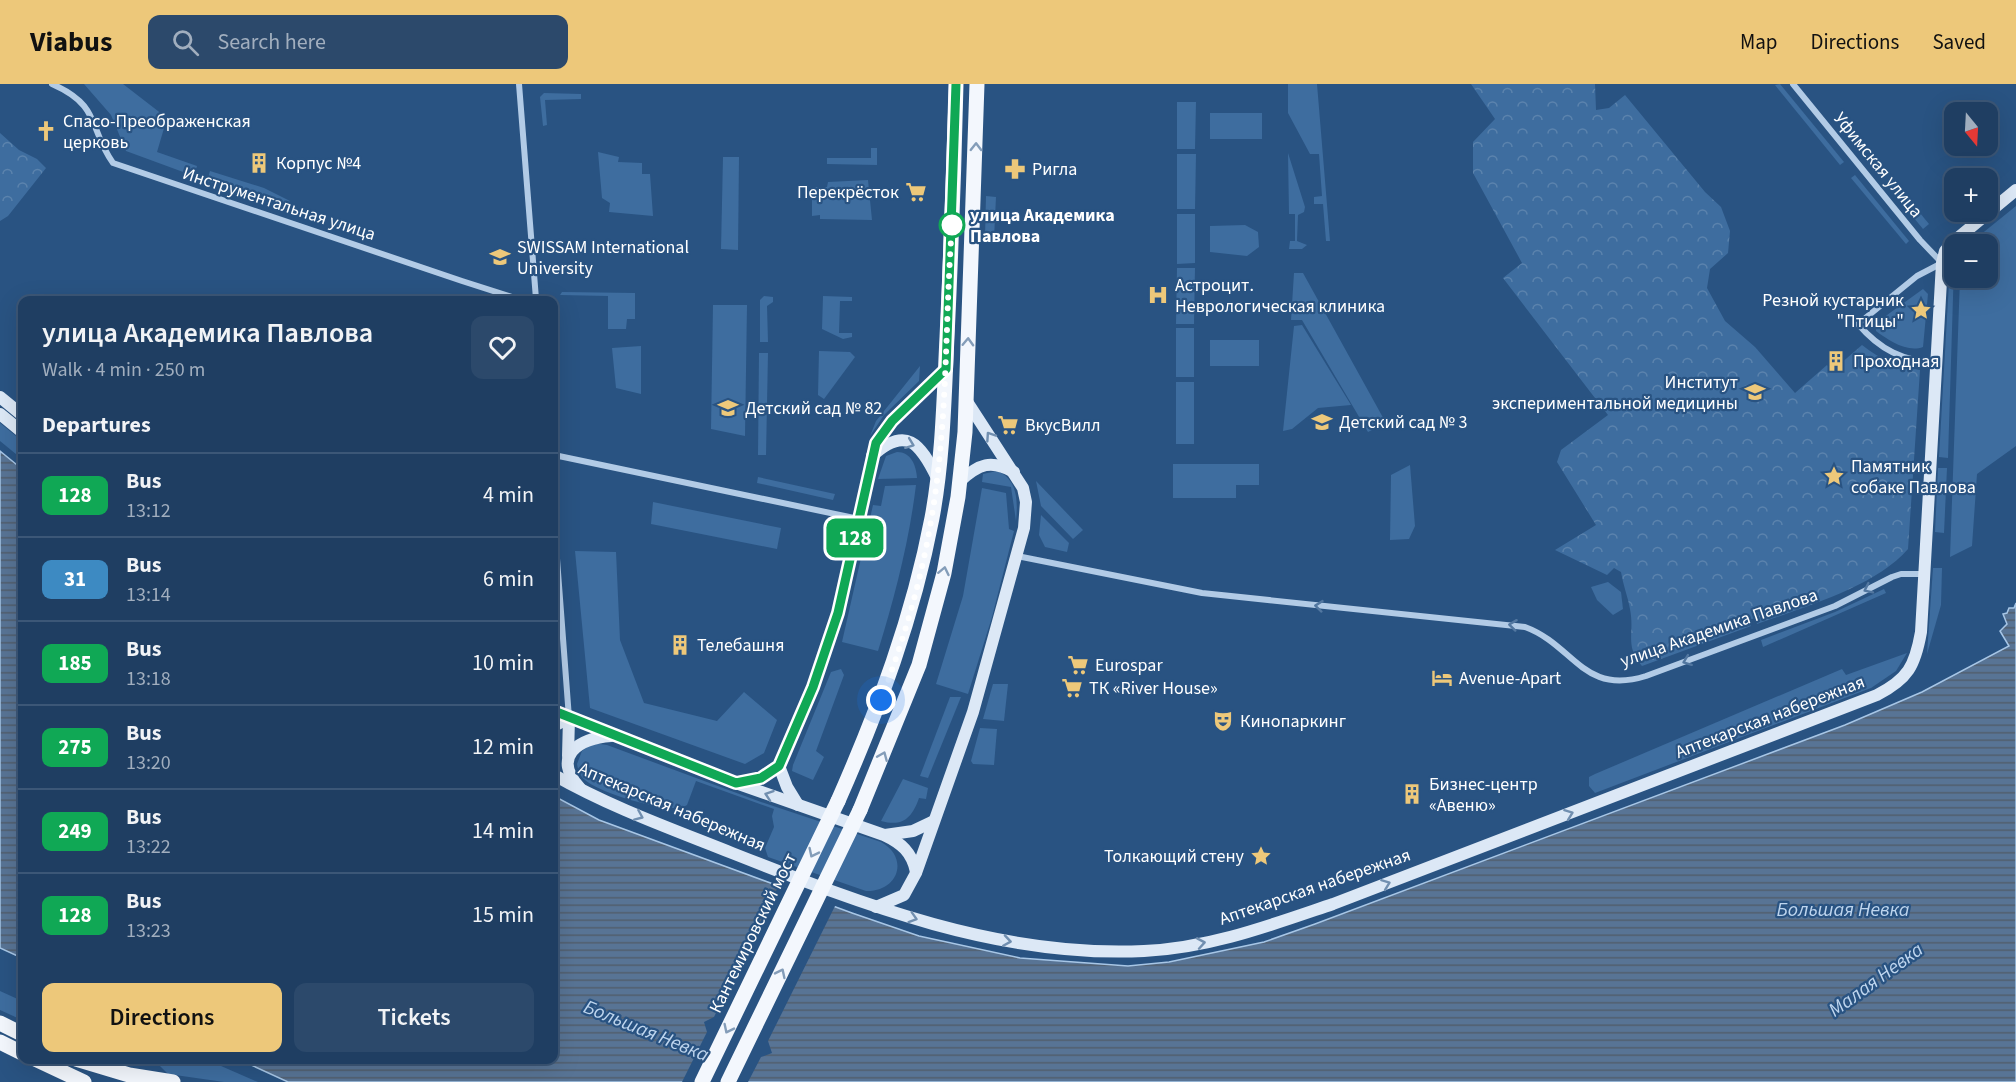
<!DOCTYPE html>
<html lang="en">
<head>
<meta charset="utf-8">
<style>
  body { margin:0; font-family:"Source Sans 3",sans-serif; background:#2c496b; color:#f1f3f6; height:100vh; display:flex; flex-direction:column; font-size:22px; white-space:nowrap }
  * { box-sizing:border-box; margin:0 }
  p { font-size:20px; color:#a1aebe }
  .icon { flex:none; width:33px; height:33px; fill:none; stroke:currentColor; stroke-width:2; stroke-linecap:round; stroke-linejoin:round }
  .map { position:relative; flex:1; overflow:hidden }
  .sheet { position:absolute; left:18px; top:212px; width:540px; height:768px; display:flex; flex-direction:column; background:#1f3e62; border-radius:12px; box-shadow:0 6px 24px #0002,0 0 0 2px #3c5777 }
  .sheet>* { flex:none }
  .badge { padding:0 12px; border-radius:9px; font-size:21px; line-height:39px }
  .needle { width:39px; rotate:162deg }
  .fabs { position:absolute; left:1944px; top:18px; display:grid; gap:12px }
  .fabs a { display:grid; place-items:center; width:54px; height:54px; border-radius:12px; background:#1f3e62; box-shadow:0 6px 24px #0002,0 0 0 2px #3c5777; font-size:30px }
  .you { position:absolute; width:30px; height:30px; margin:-15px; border:4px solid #fff; border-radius:50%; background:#1a73e8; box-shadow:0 0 0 9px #1a73e833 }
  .map>.badge { position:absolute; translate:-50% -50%; box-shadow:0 0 0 3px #fff }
  h2 { padding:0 24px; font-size:22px; line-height:54px }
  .round { display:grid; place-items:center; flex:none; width:63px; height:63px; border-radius:12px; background:#2c496b }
  .head { display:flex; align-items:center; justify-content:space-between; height:102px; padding:0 24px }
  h1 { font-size:28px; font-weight:600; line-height:45px }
  .button { display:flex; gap:12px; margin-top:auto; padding:12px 24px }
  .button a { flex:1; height:69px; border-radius:12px; background:#edc87a; color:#111; font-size:24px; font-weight:600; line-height:69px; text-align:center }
  .button a+a { background:#2c496b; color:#f1f3f6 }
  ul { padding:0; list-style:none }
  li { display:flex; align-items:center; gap:18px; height:84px; padding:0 24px; border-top:2px solid #3c5777 }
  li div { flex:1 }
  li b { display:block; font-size:22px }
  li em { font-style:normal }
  li .badge { min-width:66px; font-weight:700; text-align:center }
  header { display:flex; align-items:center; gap:36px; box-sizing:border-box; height:84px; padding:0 30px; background:#edc87a; color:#111 }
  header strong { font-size:28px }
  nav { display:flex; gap:33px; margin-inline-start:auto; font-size:21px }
  .search { width:420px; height:54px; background:#2c496b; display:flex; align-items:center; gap:15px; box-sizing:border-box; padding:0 21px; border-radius:12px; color:#a1aebe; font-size:22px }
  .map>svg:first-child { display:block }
  .green { fill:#3e6d9f }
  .forest { fill:url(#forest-crowns) }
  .water { fill:url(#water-rules); stroke:#a7c6e6; stroke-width:1.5 }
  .pier { fill:#295382 }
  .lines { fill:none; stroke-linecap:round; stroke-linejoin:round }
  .street { stroke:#b2cbe6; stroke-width:6 }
  .secondary { stroke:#dce8f6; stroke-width:12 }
  .primary { stroke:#f3f7fd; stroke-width:15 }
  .primary-bridge { stroke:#f3f7fd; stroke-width:15 }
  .oneway { stroke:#849db9 }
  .oneway2 { stroke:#718fb0 }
  .oneway3 { stroke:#5277a0 }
  .line-casing { stroke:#fff; stroke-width:14 }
  .line { stroke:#10a855; stroke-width:9 }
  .walk { stroke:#fff; stroke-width:6; stroke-dasharray:0 10.8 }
  .stop-dot { fill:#fff; stroke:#10a855; stroke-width:3 }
  .labels { text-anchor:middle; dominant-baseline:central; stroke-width:4.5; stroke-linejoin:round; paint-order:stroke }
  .poi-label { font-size:18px; fill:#fff; stroke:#295382; text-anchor:start }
  .street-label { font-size:18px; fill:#fff; stroke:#295382 }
  .stop-label { font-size:18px; font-weight:bold; fill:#fff; stroke:#295382; text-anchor:start }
  .water-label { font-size:20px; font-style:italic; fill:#bed5ee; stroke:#295382 }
</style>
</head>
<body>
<header>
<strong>Viabus</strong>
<div class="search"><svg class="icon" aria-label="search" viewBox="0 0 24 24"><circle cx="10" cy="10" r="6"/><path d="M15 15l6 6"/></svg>Search here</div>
<nav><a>Map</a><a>Directions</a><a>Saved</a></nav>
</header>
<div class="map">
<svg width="2016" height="998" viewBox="0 0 2016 998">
  <defs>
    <pattern id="forest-crowns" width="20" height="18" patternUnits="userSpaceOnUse" patternTransform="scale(1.5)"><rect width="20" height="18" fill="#3e6d9f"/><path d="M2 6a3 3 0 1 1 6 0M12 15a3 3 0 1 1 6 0" fill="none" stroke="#5b83ad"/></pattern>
    <pattern id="water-rules" width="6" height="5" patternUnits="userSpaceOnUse" patternTransform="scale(1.5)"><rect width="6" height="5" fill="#587495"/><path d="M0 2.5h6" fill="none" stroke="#515e6d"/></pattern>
  </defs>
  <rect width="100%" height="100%" fill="#295382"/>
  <!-- green -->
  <g class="green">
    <polygon points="84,0 123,0 167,34 157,68 197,82 194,92 126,67 111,31"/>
    <polygon points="1288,0 1317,0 1330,157 1326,157 1323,120 1314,120 1314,113 1322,112 1319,70 1310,70 1288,29"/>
    <polygon points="1780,0 1844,78 1840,81 1775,1"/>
    <polygon points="544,9 581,10 581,15 545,16 547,41 543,42 540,13"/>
    <polygon points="1177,18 1196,18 1195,65 1177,65"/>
    <rect x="1210" y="29" width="52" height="26"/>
    <polygon points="871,64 877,64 877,81 827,80 827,74 871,74"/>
    <polygon points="598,68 619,73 618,78 642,79 642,90 650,90 653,132 609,128 610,119 602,114"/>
    <polygon points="1288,69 1305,123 1304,128 1298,131 1297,157 1307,161 1302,165 1289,165 1290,157 1295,157 1295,130 1289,130"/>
    <polygon points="1177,70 1196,70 1195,125 1177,125"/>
    <polygon points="723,73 739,73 738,166 721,165"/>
    <polygon points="210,87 264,104 290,117 288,123 207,97"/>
    <polygon points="1855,91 1909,157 1906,160 1851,94"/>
    <polygon points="1892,95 1929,140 1923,145 1886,100"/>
    <polygon points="868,96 872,136 820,135 820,131 812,132 812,103 827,103 828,98"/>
    <polygon points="986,112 996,113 994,154 985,153"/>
    <polygon points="2016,122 2016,362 1977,390 1972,462 1950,473 1960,194 1988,194 1988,160 1969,160"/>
    <polygon points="1177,130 1195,130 1195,179 1177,180"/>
    <polygon points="1210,142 1245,141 1258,148 1259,163 1247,172 1210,168"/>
    <polygon points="1950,181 1954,181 1948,374 1939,373"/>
    <polygon points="1177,184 1195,184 1194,240 1176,240"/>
    <polygon points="1294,189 1303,189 1386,339 1368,348 1302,236 1291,236"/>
    <path d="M1923 205 1928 210 1923 263C1907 269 1888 256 1876 247V239Z"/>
    <polygon points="562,208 635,209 635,235 627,235 626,245 608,245 608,212 560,211"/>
    <polygon points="764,212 773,213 773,218 767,222 768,258 760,258 760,216"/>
    <polygon points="823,212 852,213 852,217 840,217 839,249 852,249 852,253 843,255 822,245"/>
    <polygon points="713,221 747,221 745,352 711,345"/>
    <polygon points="1302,241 1351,321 1318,324 1292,345 1283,347 1294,242"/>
    <rect x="1176" y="244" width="18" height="49"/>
    <rect x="1210" y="256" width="49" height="26"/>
    <polygon points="641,262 641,310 616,304 612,264"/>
    <polygon points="819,267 850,268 855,273 824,315 818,311"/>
    <polygon points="759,269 768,269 766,371 758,371"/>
    <polygon points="920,282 919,297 884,331 870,352 876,337"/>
    <rect x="1176" y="298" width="18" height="62"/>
    <polygon points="0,339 22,357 22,375 0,357"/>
    <path d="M897 368C911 368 916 381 917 394L878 395 886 372Z"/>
    <polygon points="1173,380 1259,380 1259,401 1236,401 1236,414 1173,414"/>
    <polygon points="1410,381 1415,442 1409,455 1390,456 1391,391"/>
    <polygon points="1938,384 1947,384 1944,449 1935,448"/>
    <path d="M997 387C1018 395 1018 418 1016 437L1011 403 982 398 983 390Z"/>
    <polygon points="758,393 835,410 833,416 757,399"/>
    <polygon points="1036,397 1083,446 1073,455 1041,422"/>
    <path d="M916 401C909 458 895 512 878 567L842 558 873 421 881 422 885 402Z"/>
    <polygon points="982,404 1006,409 1009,445 1014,447 992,533 968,610 936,600 963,512"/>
    <polygon points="653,418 781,444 777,465 651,440"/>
    <polygon points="1041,431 1069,459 1067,468 1045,463 1039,451"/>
    <polygon points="575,467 616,468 620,556 644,619 717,637 744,608 777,636 764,669 745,680 590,624"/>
    <polygon points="1933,484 1942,484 1941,521 1927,570"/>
    <polygon points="1608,498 1621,508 1623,525 1613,531 1597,516 1591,503"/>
    <polygon points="1884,505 1886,509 1763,563 1761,556 1835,528"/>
    <polygon points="1907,569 1896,587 1871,604 1595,709 1589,702 1589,693 1595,690 1842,585 1846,591"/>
    <polygon points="841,585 844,591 816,667 824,673 813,696 792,687 793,681 831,588"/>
    <polygon points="993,600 1008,600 1004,637 983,635"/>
    <polygon points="950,613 961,613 928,694 920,692"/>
    <polygon points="980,644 997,645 994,681 973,680 971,677"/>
    <path d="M593 659 607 661 761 718 881 758C910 774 898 808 866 807L768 773 765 764 774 743 772 732 774 725 696 697 687 721C673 732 599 709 585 696 580 692 578 686 577 680L582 667Z"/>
    <path d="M903 695 928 704 926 715 919 714C912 734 903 743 881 737Z"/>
    <polygon points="0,907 22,917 22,936 0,926"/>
    <polygon points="153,975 205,975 258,998 224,998 168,990"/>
  </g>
  <!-- forest -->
  <g class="forest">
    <path d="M1471 0H1595L1596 26 1609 24 1625 11 1705 108 1721 123 1730 147 1728 169 1710 185 1707 204 1725 237 1755 263 1795 309 1827 281 1832 287 1862 261C1881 276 1897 282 1920 286L1908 465C1875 503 1804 523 1757 540L1755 534 1749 536 1751 542 1642 582C1624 561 1635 550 1630 525 1628 513 1623 501 1621 488L1614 484 1607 491 1555 466 1596 441 1557 378 1561 366 1608 331 1503 194 1522 179 1473 89V58L1495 35Z"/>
    <polygon points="0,49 19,66 37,75 46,84 8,132 0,137"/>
  </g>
  <!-- water -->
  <g class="water">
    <polygon points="0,367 22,385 22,874 0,864"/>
    <polygon points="2016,519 2016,998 288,998 238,975 554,975 554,712 599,736 852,829 919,852 1020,874 1128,882 1169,878 1264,858 1315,840 1845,641 1922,608 2009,562 2000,547 2007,540 2003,530 2007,529 2009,524 2014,524"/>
  </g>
  <!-- pier -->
  <polygon class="pier" points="779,801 836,820 768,957 772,969 761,973 748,998 682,998 707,948 704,938 714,933"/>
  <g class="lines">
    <!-- street -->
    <g class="street">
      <path d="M52 0C102 22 88 44 113 79L462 197 515 214H536"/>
      <polyline points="519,0 536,215"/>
      <path d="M1793 0 1920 156 1942 179 1917 192 1858 240C1880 266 1903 277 1937 279"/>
      <polyline points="554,371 859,435"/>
      <polyline points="554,435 569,634"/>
      <path d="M1017 472 1202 509 1525 543C1574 561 1583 612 1646 592L1835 522 1892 493 1901 490H1923"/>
    </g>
    <!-- secondary -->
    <g class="secondary">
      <polyline points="0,313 22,331"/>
      <polyline points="0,330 22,348"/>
      <path d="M872 372C906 341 920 359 937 394"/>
      <path d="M960 397C979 380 991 375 1014 388"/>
      <path d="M554 627 736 699 884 751C901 759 912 768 916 788"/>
      <polyline points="554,642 569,634"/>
      <polyline points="568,672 569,634"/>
      <polyline points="779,682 787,703 798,721"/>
      <path d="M554 691C610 723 672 745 732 769 864 821 1000 874 1144 867 1210 864 1271 841 1333 820L1877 611C1908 595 1915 582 1921 548L1942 179 1945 167 1953 158 2016 106"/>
      <polyline points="736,699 761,694 779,682 813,603 838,529 876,359 892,337 946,285"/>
      <path d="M580 704C551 673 578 654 611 652"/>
      <polyline points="885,751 913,747 932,738"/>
      <polyline points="876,823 904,811 916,789 973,628 1024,444 1026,418 1023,404 966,316"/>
    </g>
    <!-- primary -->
    <g class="primary">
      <path d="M838 717C879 624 913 533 932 434 943 375 944 313 947 253 951 169 954 85 956 0"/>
      <polyline points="860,726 919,581 944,489 958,413 965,348 977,0"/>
      <polyline points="0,939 22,950"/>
      <polyline points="0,958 22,969"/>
      <polyline points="35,975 84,998"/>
      <polyline points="76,975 129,991 173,998"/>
    </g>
    <!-- primary-bridge -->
    <g class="primary-bridge">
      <polyline points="702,998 838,717"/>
      <polyline points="728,998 860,726"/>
    </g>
  </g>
  <!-- one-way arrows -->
  <defs><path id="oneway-chevron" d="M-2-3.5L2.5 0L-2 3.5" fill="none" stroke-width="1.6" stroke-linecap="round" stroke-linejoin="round" transform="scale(1.5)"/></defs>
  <g class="oneway">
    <use href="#oneway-chevron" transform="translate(976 63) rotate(-89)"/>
    <use href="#oneway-chevron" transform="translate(968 258) rotate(-88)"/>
    <use href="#oneway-chevron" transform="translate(944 487) rotate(-78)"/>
    <use href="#oneway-chevron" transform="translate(883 672) rotate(-67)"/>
    <use href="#oneway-chevron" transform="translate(813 769) rotate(116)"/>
    <use href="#oneway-chevron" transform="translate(781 889) rotate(-64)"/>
    <use href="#oneway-chevron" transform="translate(728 945) rotate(116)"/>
  </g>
  <g class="oneway2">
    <use href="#oneway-chevron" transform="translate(990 352) rotate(-124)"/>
    <use href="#oneway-chevron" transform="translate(910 360) rotate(21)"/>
    <use href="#oneway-chevron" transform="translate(769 711) rotate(-161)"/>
    <use href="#oneway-chevron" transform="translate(1569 730) rotate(-21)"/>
    <use href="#oneway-chevron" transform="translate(639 732) rotate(23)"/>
    <use href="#oneway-chevron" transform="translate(1386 800) rotate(-21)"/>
    <use href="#oneway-chevron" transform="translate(913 834) rotate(17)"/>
    <use href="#oneway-chevron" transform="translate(1007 857) rotate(9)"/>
    <use href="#oneway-chevron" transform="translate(1201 859) rotate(-10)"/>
  </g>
  <g class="oneway3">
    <use href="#oneway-chevron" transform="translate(1868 505) rotate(154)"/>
    <use href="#oneway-chevron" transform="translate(1319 522) rotate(-174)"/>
    <use href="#oneway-chevron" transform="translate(1513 541) rotate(-173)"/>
    <use href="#oneway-chevron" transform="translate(1687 577) rotate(159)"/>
  </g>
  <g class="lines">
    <!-- line casing -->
    <g class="line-casing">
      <polyline id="line" points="554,627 736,699 761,694 779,682 813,603 838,529 876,359 892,337 946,285 956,0"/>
    </g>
    <!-- line -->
    <use href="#line" class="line"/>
    <!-- walk -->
    <path class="walk" d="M881 616C904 556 922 494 932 431 948 336 945 236 952 141"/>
  </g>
  <!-- icons -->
  <defs>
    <g id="church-bare" transform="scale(1.62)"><path d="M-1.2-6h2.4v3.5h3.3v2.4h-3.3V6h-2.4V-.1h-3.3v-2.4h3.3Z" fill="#edc87a" stroke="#295382" stroke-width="2.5" paint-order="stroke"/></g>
    <g id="building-bare" transform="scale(1.62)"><path d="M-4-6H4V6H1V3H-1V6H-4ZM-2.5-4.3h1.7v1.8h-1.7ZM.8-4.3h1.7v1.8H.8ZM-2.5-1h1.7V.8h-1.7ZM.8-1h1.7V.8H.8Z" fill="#edc87a" stroke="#295382" stroke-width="2.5" paint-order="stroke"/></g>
    <g id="pharmacy-bare" transform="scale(1.62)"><path d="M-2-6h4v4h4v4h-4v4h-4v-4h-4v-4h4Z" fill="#edc87a" stroke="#295382" stroke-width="2.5" paint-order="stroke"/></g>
    <g id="supermarket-bare" transform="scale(1.62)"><path d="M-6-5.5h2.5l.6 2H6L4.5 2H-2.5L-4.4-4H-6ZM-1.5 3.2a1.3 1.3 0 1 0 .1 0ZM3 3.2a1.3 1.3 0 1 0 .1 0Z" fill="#edc87a" stroke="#295382" stroke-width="2.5" paint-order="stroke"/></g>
    <g id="university-bare" transform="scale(1.62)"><path d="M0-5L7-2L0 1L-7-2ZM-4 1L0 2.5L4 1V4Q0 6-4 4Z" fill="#edc87a" stroke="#295382" stroke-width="2.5" paint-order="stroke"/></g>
    <g id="hospital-bare" transform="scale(1.62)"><path d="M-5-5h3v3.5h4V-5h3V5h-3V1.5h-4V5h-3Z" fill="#edc87a" stroke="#295382" stroke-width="2.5" paint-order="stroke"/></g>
    <g id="sight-bare" transform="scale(1.62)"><path d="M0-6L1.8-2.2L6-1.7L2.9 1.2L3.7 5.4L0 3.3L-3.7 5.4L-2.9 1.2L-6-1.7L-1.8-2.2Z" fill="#edc87a" stroke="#295382" stroke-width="2.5" paint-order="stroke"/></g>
    <g id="school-bare" transform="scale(1.62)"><path d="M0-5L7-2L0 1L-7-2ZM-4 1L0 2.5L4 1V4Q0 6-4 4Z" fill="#edc87a" stroke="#295382" stroke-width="2.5" paint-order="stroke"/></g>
    <g id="hotel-bare" transform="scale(1.62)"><path d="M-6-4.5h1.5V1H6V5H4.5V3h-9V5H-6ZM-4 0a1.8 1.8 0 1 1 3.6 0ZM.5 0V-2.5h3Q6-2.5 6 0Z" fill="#edc87a" stroke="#295382" stroke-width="2.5" paint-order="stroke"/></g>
    <g id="theatre-bare" transform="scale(1.62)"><path d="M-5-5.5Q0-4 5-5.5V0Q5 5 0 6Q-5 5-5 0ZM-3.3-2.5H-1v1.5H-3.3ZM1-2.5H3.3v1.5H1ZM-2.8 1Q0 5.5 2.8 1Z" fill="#edc87a" stroke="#295382" stroke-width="2.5" paint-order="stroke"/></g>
  </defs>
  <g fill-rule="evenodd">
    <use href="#church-bare" x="46" y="47"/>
    <use href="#building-bare" x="259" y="79"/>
    <use href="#pharmacy-bare" x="1015" y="85"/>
    <use href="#supermarket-bare" x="916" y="108"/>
    <use href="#university-bare" x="500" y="173"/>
    <use href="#hospital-bare" x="1158" y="211"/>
    <use href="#sight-bare" x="1921" y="226"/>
    <use href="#building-bare" x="1836" y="277"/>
    <use href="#university-bare" x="1755" y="308"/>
    <use href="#school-bare" x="728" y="324"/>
    <use href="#school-bare" x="1322" y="338"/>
    <use href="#supermarket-bare" x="1008" y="341"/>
    <use href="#sight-bare" x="1834" y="392"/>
    <use href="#building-bare" x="680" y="561"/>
    <use href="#supermarket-bare" x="1078" y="581"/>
    <use href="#hotel-bare" x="1442" y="594"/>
    <use href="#supermarket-bare" x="1072" y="604"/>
    <use href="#theatre-bare" x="1223" y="637"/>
    <use href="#building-bare" x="1412" y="710"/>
    <use href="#sight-bare" x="1261" y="772"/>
  </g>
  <!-- markers -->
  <circle class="stop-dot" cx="952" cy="141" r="12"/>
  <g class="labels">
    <!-- poi labels -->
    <g class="poi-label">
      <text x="63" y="37">Спасо-Преображенская<tspan x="63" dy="21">церковь</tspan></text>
      <text x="276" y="79">Корпус №4</text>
      <text x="1032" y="85">Ригла</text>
      <text x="899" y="108" text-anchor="end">Перекрёсток</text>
      <text x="517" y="163">SWISSAM International<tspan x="517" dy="21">University</tspan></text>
      <text x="1175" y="201">Астроцит.<tspan x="1175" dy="21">Неврологическая клиника</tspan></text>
      <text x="1904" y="216" text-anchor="end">Резной кустарник<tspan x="1904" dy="21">"Птицы"</tspan></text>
      <text x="1853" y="277">Проходная</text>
      <text x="1738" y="298" text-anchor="end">Институт<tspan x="1738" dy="21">экспериментальной медицины</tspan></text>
      <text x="745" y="324">Детский сад № 82</text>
      <text x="1339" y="338">Детский сад № 3</text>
      <text x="1025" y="341">ВкусВилл</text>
      <text x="1851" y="382">Памятник<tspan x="1851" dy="21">собаке Павлова</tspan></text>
      <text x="697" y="561">Телебашня</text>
      <text x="1095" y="581">Eurospar</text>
      <text x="1459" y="594">Avenue-Apart</text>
      <text x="1089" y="604">ТК «River House»</text>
      <text x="1240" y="637">Кинопаркинг</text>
      <text x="1429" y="700">Бизнес-центр<tspan x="1429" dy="21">«Авеню»</tspan></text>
      <text x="1244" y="772" text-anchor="end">Толкающий стену</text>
    </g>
    <!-- street labels -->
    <g class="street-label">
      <text transform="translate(1878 81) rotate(51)">Уфимская улица</text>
      <text transform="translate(279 120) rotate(18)">Инструментальная улица</text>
      <text transform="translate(1719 544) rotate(-19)">улица Академика Павлова</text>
      <text transform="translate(1770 633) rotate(-21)">Аптекарская набережная</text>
      <text transform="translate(672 723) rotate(23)">Аптекарская набережная</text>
      <text transform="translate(1315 803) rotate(-19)">Аптекарская набережная</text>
      <text transform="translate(753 849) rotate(-64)">Кантемировский мост</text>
    </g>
    <!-- stop labels -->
    <g class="stop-label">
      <text x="970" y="131">улица Академика<tspan x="970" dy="21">Павлова</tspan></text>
    </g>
    <!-- water labels -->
    <g class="water-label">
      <text x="1843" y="826">Большая Невка</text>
      <text transform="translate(1876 896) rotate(-36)">Малая Невка</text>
      <text transform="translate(646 947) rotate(22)">Большая Невка</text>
    </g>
  </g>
</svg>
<div class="fabs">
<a><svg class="needle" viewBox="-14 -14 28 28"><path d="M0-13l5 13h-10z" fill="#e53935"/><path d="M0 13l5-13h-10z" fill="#a1aebe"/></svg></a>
<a>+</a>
<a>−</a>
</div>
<div class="you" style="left:881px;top:616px"></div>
<b class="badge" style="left:855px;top:454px;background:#10a855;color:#fff">128</b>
<section class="sheet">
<div class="head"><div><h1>улица Академика Павлова</h1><p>Walk · 4 min · 250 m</p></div><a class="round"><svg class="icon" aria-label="heart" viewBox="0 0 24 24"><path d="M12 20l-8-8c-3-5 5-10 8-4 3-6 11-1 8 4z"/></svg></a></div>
<h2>Departures</h2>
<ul>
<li><span class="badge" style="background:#10a855;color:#fff">128</span><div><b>Bus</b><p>13:12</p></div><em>4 min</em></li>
<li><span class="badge" style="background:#3d8ac2;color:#fff">31</span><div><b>Bus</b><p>13:14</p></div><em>6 min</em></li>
<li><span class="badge" style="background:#10a855;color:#fff">185</span><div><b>Bus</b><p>13:18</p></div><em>10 min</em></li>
<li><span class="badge" style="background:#10a855;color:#fff">275</span><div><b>Bus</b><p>13:20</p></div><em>12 min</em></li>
<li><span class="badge" style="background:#10a855;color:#fff">249</span><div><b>Bus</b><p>13:22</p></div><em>14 min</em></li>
<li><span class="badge" style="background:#10a855;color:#fff">128</span><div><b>Bus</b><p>13:23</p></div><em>15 min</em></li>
</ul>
<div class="button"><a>Directions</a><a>Tickets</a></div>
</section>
</div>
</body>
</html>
